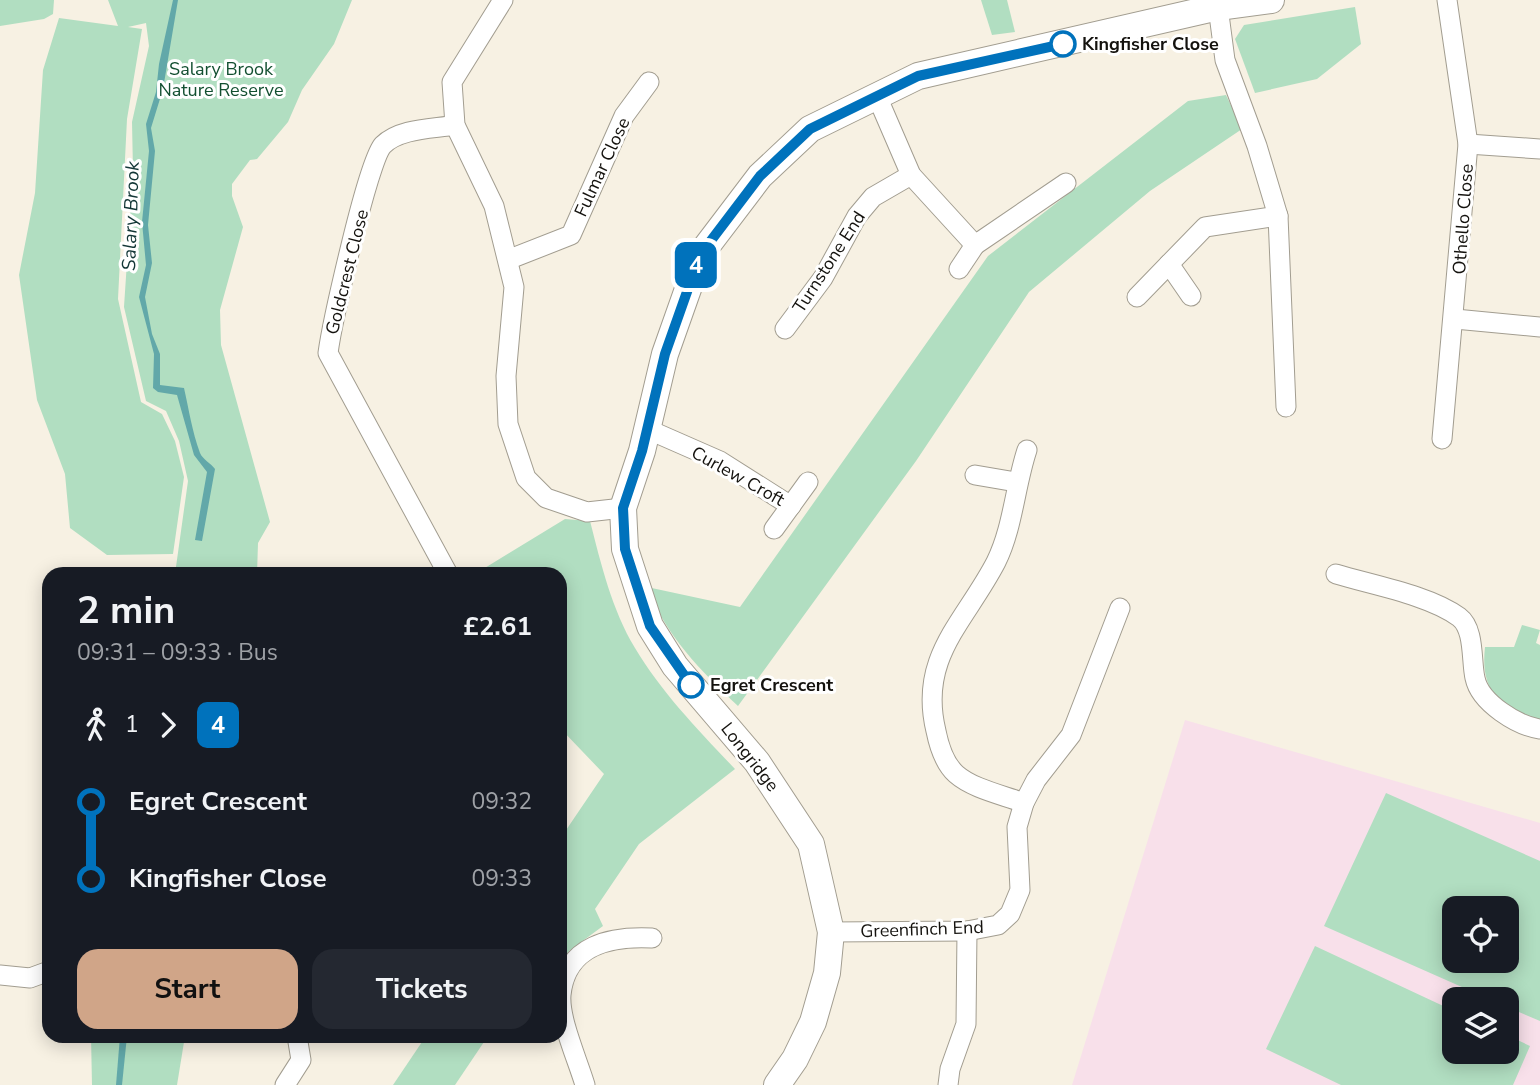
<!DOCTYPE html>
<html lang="en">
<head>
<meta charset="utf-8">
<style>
  body { margin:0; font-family:"Nunito Sans",sans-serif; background:#242831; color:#f1f3f6; height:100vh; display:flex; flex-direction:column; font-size:26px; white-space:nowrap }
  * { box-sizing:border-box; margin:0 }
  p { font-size:23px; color:#9ea1a6 }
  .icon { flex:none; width:38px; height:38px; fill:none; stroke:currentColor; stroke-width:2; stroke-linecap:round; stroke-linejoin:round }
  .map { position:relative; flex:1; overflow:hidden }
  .drawer { position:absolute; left:42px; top:567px; width:525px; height:476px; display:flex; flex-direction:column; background:#171b24; border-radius:21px; box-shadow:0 4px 18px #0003 }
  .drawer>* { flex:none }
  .badge { padding:0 14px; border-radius:10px; font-size:24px; line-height:46px }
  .tools { position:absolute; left:1442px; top:896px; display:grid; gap:14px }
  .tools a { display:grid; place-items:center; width:77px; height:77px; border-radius:14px; background:#171b24; box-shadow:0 4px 18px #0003; font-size:35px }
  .map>.badge { position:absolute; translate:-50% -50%; box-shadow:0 0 0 4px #fff }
  .legs { display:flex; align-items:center; gap:10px; height:77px; padding:0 35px; font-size:23px }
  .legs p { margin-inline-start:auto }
  .head { display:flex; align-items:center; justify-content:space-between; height:119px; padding:0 35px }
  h1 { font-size:38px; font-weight:700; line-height:52px }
  .primary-button { display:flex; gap:14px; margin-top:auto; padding:14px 35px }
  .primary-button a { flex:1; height:80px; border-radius:21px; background:#d0a588; color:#111; font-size:28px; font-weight:700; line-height:80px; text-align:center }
  .primary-button a+a { background:#242831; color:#f1f3f6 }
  ul { padding:0 35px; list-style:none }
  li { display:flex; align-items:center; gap:24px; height:77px; font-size:26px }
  li i { display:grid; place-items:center; width:10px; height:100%; margin:0 9px; background:currentColor }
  li i::after { content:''; width:18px; height:18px; margin:-9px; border:5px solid; border-radius:50%; background:#171b24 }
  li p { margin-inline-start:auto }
  li:first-child i { background:linear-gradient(#0000 50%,currentColor 0) }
  li:last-child i { background:linear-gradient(currentColor 50%,#0000 0) }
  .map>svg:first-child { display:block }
  .education { fill:#f8e0ea; fill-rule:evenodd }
  .green { fill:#b1dec1; fill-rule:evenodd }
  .water { fill:#62a8a9 }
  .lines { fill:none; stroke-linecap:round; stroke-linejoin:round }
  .street-casing { stroke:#a29d90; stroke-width:21 }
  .secondary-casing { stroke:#a29d90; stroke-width:28 }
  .street { stroke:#fff; stroke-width:19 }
  .secondary { stroke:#fff; stroke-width:26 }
  .line-1-casing { stroke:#fff; stroke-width:16 }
  .line-1 { stroke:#0072bc; stroke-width:10 }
  .stop-1-dot { fill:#fff; stroke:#0072bc; stroke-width:3.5 }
  .labels { text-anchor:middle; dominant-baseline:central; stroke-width:6; stroke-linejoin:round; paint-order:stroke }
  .stop-label { font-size:18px; font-weight:bold; fill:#14120e; stroke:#fff; text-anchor:start }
  .park-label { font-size:18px; fill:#124f30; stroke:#fff }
  .street-label { font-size:18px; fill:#14120e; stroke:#fff }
  .water-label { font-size:19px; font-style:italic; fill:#123636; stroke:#fff }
</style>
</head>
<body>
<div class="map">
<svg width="1540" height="1085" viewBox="0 0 1540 1085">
  <rect width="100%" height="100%" fill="#f7f1e3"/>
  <!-- education -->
  <path class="education" d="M1185 720 1540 823V1085H1072ZM1454 908H1507V961H1454ZM1454 999H1507V1052H1454Z"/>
  <!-- green -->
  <g class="green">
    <polygon points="0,0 54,0 53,14 44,19 0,26"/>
    <polygon points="108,0 352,0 334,44 302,90 288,122 257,159 250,160 232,184 232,196 243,227 220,310 221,345 270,522 258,543 257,574 175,574 188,481 179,441 166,411 146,401 124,307 133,171 132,122 149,46 146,23 128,27 142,29 127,119 118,299 141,402 162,414 175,441 184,477 173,554 107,555 70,528 65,474 37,400 19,275 35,193 43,70 59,18 118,26"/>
    <polygon points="981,0 1007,0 1015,32 992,35"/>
    <polygon points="1355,7 1361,44 1317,79 1255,93 1235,39 1244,25"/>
    <path d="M1226 95 1242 129 1150 191 1029 292 916 461 738 706C701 671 666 636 647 587L740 607 988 256 1188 101Z"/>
    <path d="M565 519 590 521C601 564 612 610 635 648 661 692 700 732 735 769L639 844 595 909 603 926 569 951 560 969V839L604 774 560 728V574H475Z"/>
    <path d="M1522 625 1540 630 1536 643 1540 645V720C1499 708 1480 691 1485 647H1514Z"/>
    <path d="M1386 793 1540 861V1021L1507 1007V999H1489L1324 926ZM1454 908H1507V961H1454Z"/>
    <polygon points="1315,946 1454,1011 1454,1052 1507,1052 1507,1035 1530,1046 1513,1085 1341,1085 1266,1049"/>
    <polygon points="91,1036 185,1036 177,1085 92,1085"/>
    <polygon points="426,1036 488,1036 455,1085 393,1085"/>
  </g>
  <!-- water -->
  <g class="water">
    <path d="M173 0H178L163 89 151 128 155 151 148 225 152 263 145 297 152 334 160 354V385L184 388C189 410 192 431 200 453 203 460 211 463 215 469L202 541 195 540 207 472 194 455 177 395 158 392 153 388 154 354 139 297 146 265 142 222 149 151 146 124 156 92 159 64Z"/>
    <polygon points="120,1036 127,1036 122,1085 116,1085"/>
  </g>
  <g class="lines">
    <!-- street casing -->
    <g class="street-casing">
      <g id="street">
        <polyline points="503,0 452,82 455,125 494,206 514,287 506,376 508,424 526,478 546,498 587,512 623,508"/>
        <polyline points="1218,7 1225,60 1257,146 1278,216 1286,407"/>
        <polyline points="876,94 911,175 975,245 1066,183"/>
        <polyline points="1468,144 1540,149"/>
        <polyline points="510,259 571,235 624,116 649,82"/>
        <polyline points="1169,264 1191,296"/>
        <polyline points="959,269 975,245"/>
        <polyline points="1137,297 1205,227 1278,216"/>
        <polyline points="1455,319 1540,327"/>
        <polyline points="785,329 823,278 857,216 873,197 911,175"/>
        <polyline points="647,429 720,461 791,506"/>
        <polyline points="1442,439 1468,144 1447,0"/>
        <polyline points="975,475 1016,482"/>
        <polyline points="774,529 808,482"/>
        <path d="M448 574 328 353C332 324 368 160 383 145 400 128 434 129 455 125"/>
        <path d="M1336 574C1372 585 1429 595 1459 617 1475 629 1471 661 1475 678 1480 703 1518 726 1540 729"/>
        <path d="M1024 803C1003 795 973 789 956 774 944 763 939 746 936 731 918 657 965 622 996 562 1013 528 1015 486 1027 450"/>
        <polyline points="831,932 967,931 998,925 1010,914 1020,890 1017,827 1024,803 1036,780 1071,735 1120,608"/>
        <polyline points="0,975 30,978 49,971"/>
        <polyline points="285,1085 301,1060 297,1036"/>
        <path d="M585 1085C578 1061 559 1019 561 995 566 944 612 936 652 938"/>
        <polyline points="948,1085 950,1069 966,1024 967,931"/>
      </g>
    </g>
    <!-- secondary casing -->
    <g class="secondary-casing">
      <polyline id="secondary" points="777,1085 795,1059 813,1022 827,973 831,932 811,844 757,762 675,666 650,626 625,549 623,508 642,451 665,354 700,255 760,176 810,129 918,76 1218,7 1271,0"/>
    </g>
    <!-- street -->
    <use href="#street" class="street"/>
    <!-- secondary -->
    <use href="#secondary" class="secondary"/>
  </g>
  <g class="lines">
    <!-- line-1 casing -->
    <g class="line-1-casing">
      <polyline id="line-1" points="691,685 650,626 625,549 623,508 642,451 665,354 700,255 760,176 810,129 918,76 1063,44"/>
    </g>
    <!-- line-1 -->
    <use href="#line-1" class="line-1"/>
  </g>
  <!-- markers -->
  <g class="stop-1-dot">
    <circle cx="1063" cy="44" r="12"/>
    <circle cx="691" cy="685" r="12"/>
  </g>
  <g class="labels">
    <!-- stop labels -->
    <g class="stop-label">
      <text x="1082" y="44">Kingfisher Close</text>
      <text x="710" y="685">Egret Crescent</text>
    </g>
    <!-- park labels -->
    <g class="park-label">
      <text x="221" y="69">Salary Brook<tspan x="221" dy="21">Nature Reserve</tspan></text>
    </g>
    <!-- street labels -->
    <g class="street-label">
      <text transform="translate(602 167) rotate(-65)">Fulmar Close</text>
      <text transform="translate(1463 219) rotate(-86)">Othello Close</text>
      <text transform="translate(829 262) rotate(-57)">Turnstone End</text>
      <text transform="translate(347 272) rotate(-76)">Goldcrest Close</text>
      <text transform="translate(738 476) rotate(29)">Curlew Croft</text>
      <text transform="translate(750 757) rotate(52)">Longridge</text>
      <text transform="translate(922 929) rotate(-2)">Greenfinch End</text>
    </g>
    <!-- water labels -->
    <g class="water-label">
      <text transform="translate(131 216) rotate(-88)">Salary Brook</text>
    </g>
  </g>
</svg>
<div class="tools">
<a><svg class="icon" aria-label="locate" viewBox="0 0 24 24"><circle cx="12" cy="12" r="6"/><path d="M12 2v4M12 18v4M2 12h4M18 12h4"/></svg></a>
<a><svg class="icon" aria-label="layers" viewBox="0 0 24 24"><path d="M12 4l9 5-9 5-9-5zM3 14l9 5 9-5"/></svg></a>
</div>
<b class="badge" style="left:696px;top:265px;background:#0072bc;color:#fff">4</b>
<section class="drawer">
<div class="head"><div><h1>2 min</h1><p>09:31 – 09:33 · Bus</p></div><b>£2.61</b></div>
<div class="legs"><svg class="icon" aria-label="walk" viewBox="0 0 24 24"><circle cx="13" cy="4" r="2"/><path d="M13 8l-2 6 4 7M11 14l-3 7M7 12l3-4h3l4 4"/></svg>1<svg class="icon" aria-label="forward" viewBox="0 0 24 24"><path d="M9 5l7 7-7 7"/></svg><b class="badge" style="background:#0072bc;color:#fff">4</b></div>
<ul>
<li><i style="color:#0072bc"></i><b>Egret Crescent</b><p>09:32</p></li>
<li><i style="color:#0072bc"></i><b>Kingfisher Close</b><p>09:33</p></li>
</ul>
<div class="primary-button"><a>Start</a><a>Tickets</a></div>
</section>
</div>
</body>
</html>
